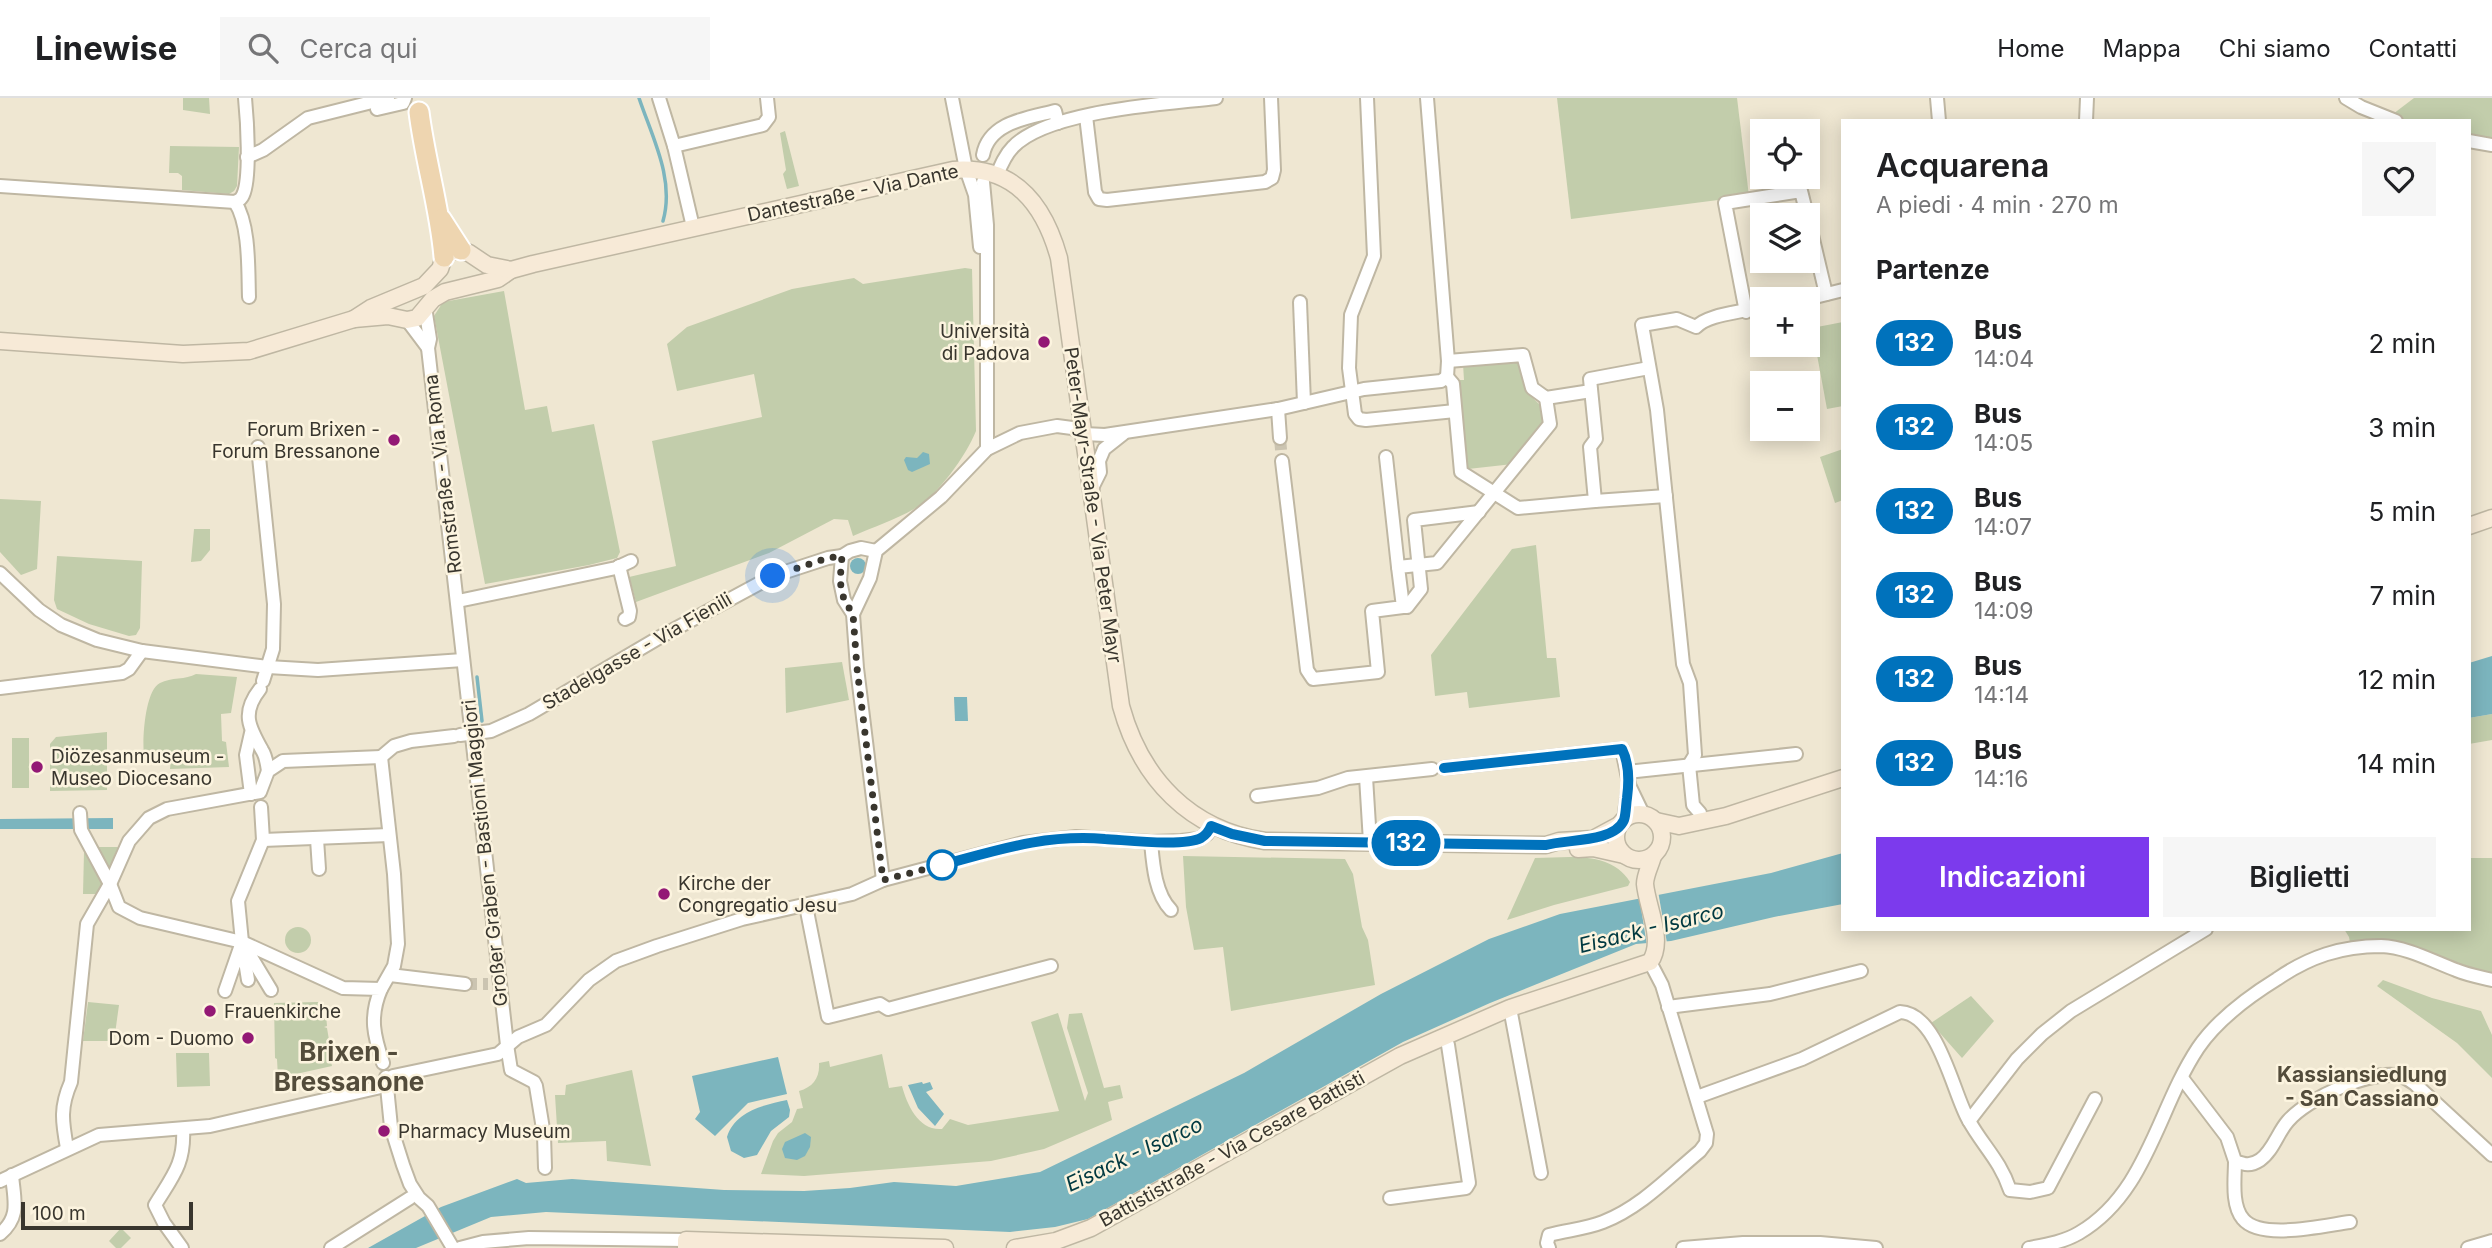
<!DOCTYPE html>
<html lang="it">
<head>
<meta charset="utf-8">
<style>
  body { margin:0; font-family:Inter,sans-serif; background:#f6f6f6; color:#202124; height:100vh; display:flex; flex-direction:column; font-size:26px; white-space:nowrap }
  * { box-sizing:border-box; margin:0 }
  p { font-size:23px; color:#757577 }
  .icon { flex:none; width:38px; height:38px; fill:none; stroke:currentColor; stroke-width:2; stroke-linecap:round; stroke-linejoin:round }
  .map { position:relative; flex:1; overflow:hidden }
  .drawer { position:absolute; left:1841px; top:21px; width:630px; height:812px; display:flex; flex-direction:column; background:#fff; border-radius:0px; box-shadow:0 4px 18px #0003 }
  .drawer>* { flex:none }
  .badge { padding:0 14px; border-radius:23px; font-size:24px; line-height:46px }
  .tools { position:absolute; left:1750px; top:21px; display:grid; gap:14px }
  .tools a { display:grid; place-items:center; width:70px; height:70px; border-radius:0px; background:#fff; box-shadow:0 4px 18px #0003; font-size:35px }
  .scale { position:absolute; left:21px; bottom:18px; width:172px; box-sizing:border-box; padding-left:7px; border:4px solid #39362e; border-top:0; font-size:19px; line-height:24px; white-space:nowrap; color:#39362e; -webkit-text-stroke:5px #fcf4df; paint-order:stroke }
  .you { position:absolute; width:35px; height:35px; margin:-18px; border:5px solid #fff; border-radius:50%; background:#1a73e8; box-shadow:0 0 0 10px #1a73e833 }
  .map>.badge { position:absolute; translate:-50% -50%; box-shadow:0 0 0 4px #fff }
  h2 { padding:0 35px; font-size:26px; line-height:63px }
  .round { display:grid; place-items:center; flex:none; width:74px; height:74px; border-radius:0px; background:#f6f6f6 }
  .overview { display:flex; align-items:center; justify-content:space-between; height:119px; padding:0 35px }
  h1 { font-size:33px; font-weight:600; line-height:52px }
  .button { display:flex; gap:14px; margin-top:auto; padding:14px 35px }
  .button a { flex:1; height:80px; border-radius:0px; background:#7c3aed; color:#fff; font-size:28px; font-weight:600; line-height:80px; text-align:center }
  .button a+a { background:#f6f6f6; color:#202124 }
  ul { padding:0; list-style:none }
  li { display:flex; align-items:center; gap:21px; height:84px; padding:0 35px }
  li div { flex:1 }
  li b { display:block; font-size:26px }
  li em { font-style:normal }
  li .badge { min-width:77px; font-weight:700; text-align:center }
  header { display:flex; align-items:center; gap:42px; box-sizing:border-box; height:98px; padding:0 35px; background:#fff; border-bottom:2px solid #e0e0e0 }
  header strong { font-size:33px }
  nav { display:flex; gap:38px; margin-inline-start:auto; font-size:24px }
  .search { width:490px; height:63px; background:#f6f6f6; display:flex; align-items:center; gap:18px; box-sizing:border-box; padding:0 24px; border-radius:0px; color:#757577; font-size:26px }
  .map>svg:first-child { display:block }
  .green { fill:#c2cdab }
  .water { fill:#7cb5be }
  .pier { fill:#efe7d2 }
  .lines { fill:none; stroke-linecap:round; stroke-linejoin:round }
  .stream { stroke:#7cb5be; stroke-width:3.5 }
  .street-tunnel { stroke:#cbc4b1; stroke-width:12; stroke-dasharray:12 6; stroke-linecap:butt }
  .street-casing { stroke:#bfb7a3; stroke-width:16 }
  .secondary-casing { stroke:#bfb7a3; stroke-width:19 }
  .primary-casing { stroke:#fff; stroke-width:23 }
  .street { stroke:#fff; stroke-width:12 }
  .secondary { stroke:#f7ead7; stroke-width:16 }
  .primary { stroke:#eed5b0; stroke-width:19 }
  .line-casing { stroke:#fff; stroke-width:16 }
  .line { stroke:#0072bc; stroke-width:10 }
  .walk { stroke:#39362e; stroke-width:7; stroke-dasharray:0 12.6 }
  .poi-dot { fill:#931975; stroke:#fcf4df; stroke-width:2.5 }
  .stop-dot { fill:#fff; stroke:#0072bc; stroke-width:3.5 }
  .labels { text-anchor:middle; dominant-baseline:central; stroke-width:5; stroke-linejoin:round; paint-order:stroke }
  .street-label { font-size:19px; fill:#39362e; stroke:#fcf4df }
  .poi-label { font-size:19px; fill:#39362e; stroke:#fcf4df; text-anchor:start }
  .water-label { font-size:21px; font-style:italic; fill:#003940; stroke:#fcf4df }
  .neighbourhood-label { font-size:21px; font-weight:bold; fill:#534c3b; stroke:#fcf4df }
  .district-label { font-size:26px; font-weight:bold; fill:#534c3b; stroke:#fcf4df }
</style>
</head>
<body>
<header>
<strong>Linewise</strong>
<div class="search"><svg class="icon" aria-label="search" viewBox="0 0 24 24"><circle cx="10" cy="10" r="6"/><path d="M15 15l6 6"/></svg>Cerca qui</div>
<nav><a>Home</a><a>Mappa</a><a>Chi siamo</a><a>Contatti</a></nav>
</header>
<div class="map">
<svg width="2492" height="1150" viewBox="0 0 2492 1150">
  <rect width="100%" height="100%" fill="#efe7d2"/>
  <!-- green -->
  <g class="green">
    <polygon points="183,0 209,0 210,16 183,12"/>
    <polygon points="1557,0 1737,0 1749,98 1571,121"/>
    <polygon points="2414,0 2492,0 2492,49 2469,47 2469,23 2396,23 2393,16"/>
    <polygon points="785,33 799,88 787,91 783,76 786,72 780,35"/>
    <polygon points="170,48 239,49 237,88 234,93 229,96 182,92 182,78 178,75 169,75"/>
    <path d="M965 170 972 171 976 333C966 358 938 397 914 411 895 422 873 429 853 438L848 422 834 421 769 455 636 504 629 479 676 468 652 343 762 319 754 276 677 293 667 246 687 229 792 191 854 180 863 186Z"/>
    <polygon points="504,193 525,312 547,308 552,334 594,326 620,454 617,460 589,467 485,486 434,218 443,204"/>
    <polygon points="1843,224 1843,308 1827,311 1812,230"/>
    <polygon points="1517,262 1525,292 1542,309 1544,327 1513,366 1468,371 1464,367 1459,282 1464,282 1463,266"/>
    <polygon points="1843,351 1843,402 1835,405 1820,359"/>
    <polygon points="0,401 41,403 37,471 21,477 0,454"/>
    <polygon points="194,431 210,431 210,452 201,463 191,464"/>
    <polygon points="1536,447 1547,560 1556,560 1560,599 1469,610 1467,594 1435,598 1431,557 1512,451"/>
    <polygon points="57,458 142,463 140,530 136,537 129,538 89,526 57,511 54,502"/>
    <polygon points="842,564 849,602 786,615 785,570"/>
    <path d="M196 576 237 579 231 615 221 616 222 643 226 644 229 669 170 671 171 661 147 660 144 657C142 642 145 592 160 585 171 579 186 582 196 576Z"/>
    <polygon points="2492,616 2492,642 2469,646 2469,620"/>
    <polygon points="107,634 107,692 50,693 50,646 56,639"/>
    <rect x="12" y="640" width="17" height="50"/>
    <polygon points="95,749 118,749 108,773"/>
    <polygon points="84,754 104,787 98,796 83,796"/>
    <polygon points="1183,758 1345,761 1353,776 1362,829 1368,842 1375,887 1231,913 1223,849 1194,852 1186,809"/>
    <path d="M1535 760C1568 760 1610 752 1630 784L1628 788 1554 807 1507 822Z"/>
    <polygon points="2469,760 2492,760 2492,882 2402,851 2351,850 2349,839 2344,831 2469,831"/>
    <circle cx="298" cy="842" r="13"/>
    <polygon points="2383,882 2432,900 2481,913 2492,937 2492,980 2457,945 2377,888"/>
    <polygon points="1971,898 1994,923 1962,960 1931,925"/>
    <polygon points="88,904 119,907 114,943 83,943"/>
    <polygon points="318,904 325,906 326,914 323,915 326,916 327,928 324,929 327,930 329,942 326,943 329,944 330,956 327,958 330,959 332,968 278,980 277,961 275,960 274,905"/>
    <path d="M1058 915 1085 1003 1088 995 1067 930 1069 916 1082 915 1104 990 1120 987 1123 1000 1108 1004 1112 1022 1044 1051 991 1063 804 1078 761 1076 773 1043 778 1035 792 1024 797 1011 803 1010 799 993C813 989 820 980 819 965L829 963 830 969 882 956 889 990 902 988C907 1007 919 1033 942 1031L950 1021 968 1027 1059 1013 1031 924Z"/>
    <polygon points="176,955 209,955 210,988 177,989"/>
    <polygon points="632,972 651,1068 607,1063 606,1043 558,1045 555,997 565,997 566,987"/>
    <polygon points="121,1130 131,1140 121,1150 116,1150 109,1143"/>
  </g>
  <!-- water -->
  <g class="water">
    <polygon points="923,354 929,356 930,366 912,374 908,372 904,362 906,359 917,360"/>
    <circle cx="858" cy="468" r="8"/>
    <polygon points="2492,558 2492,616 2469,620 2469,565"/>
    <polygon points="954,599 967,599 968,623 955,623"/>
    <polygon points="113,720 113,731 0,731 0,721"/>
    <polygon points="1843,755 1843,806 1774,819 1671,843 1636,846 1490,905 1403,944 1088,1121 1055,1129 1010,1134 546,1114 491,1119 416,1150 368,1150 441,1109 517,1081 526,1085 572,1081 724,1092 804,1093 850,1090 894,1084 956,1088 1040,1074 1244,975 1381,896 1489,841 1560,816 1771,775"/>
    <polygon points="778,959 787,996 748,1005 715,1038 695,1021 700,1014 692,978"/>
    <polygon points="922,984 923,986 930,984 933,991 926,994 944,1016 935,1028 918,1010 908,987"/>
    <path d="M787 1002 790 1012 789 1019 771 1033 757 1057 744 1060 731 1053 727 1039C735 1013 764 1007 787 1002Z"/>
    <polygon points="805,1035 811,1039 810,1049 805,1058 797,1062 785,1060 782,1051 785,1044"/>
  </g>
  <!-- pier -->
  <polygon class="pier" points="1658,793 1667,845 1647,848 1639,797"/>
  <g class="lines">
    <!-- stream -->
    <g class="stream">
      <path d="M639 0C652 39 675 81 663 123"/>
      <polyline points="477,579 482,623"/>
    </g>
    <!-- street-tunnel -->
    <g class="street-tunnel">
      <polyline points="1280,340 1282,363"/>
      <polyline points="465,886 488,886"/>
    </g>
    <!-- street casing -->
    <g class="street-casing">
      <g id="street">
        <polyline points="659,0 674,48 693,129"/>
        <polyline points="952,0 966,71 975,97 980,149"/>
        <polyline points="1367,0 1374,158 1351,217 1349,270 1355,316 1359,321 1366,322 1455,313"/>
        <polyline points="1427,0 1448,263 1447,279"/>
        <polyline points="1937,0 1939,23"/>
        <polyline points="2346,0 2361,9 2396,23"/>
        <polyline points="377,11 403,5 405,0"/>
        <polyline points="1086,18 1095,94 1099,101 1107,102 1265,84 1272,80 1274,72 1271,0"/>
        <polyline points="2086,23 2087,0"/>
        <polyline points="2469,43 2492,47"/>
        <polyline points="674,48 763,27 769,19 767,0"/>
        <path d="M983 57C989 24 1028 20 1055 13L1058 25"/>
        <polyline points="247,59 263,52 308,20 388,0"/>
        <path d="M997 77C1001 67 1005 57 1013 49 1048 12 1167 6 1216 0"/>
        <polyline points="983,84 987,127 987,351"/>
        <polyline points="0,88 235,104"/>
        <path d="M235 104C239 102 241 102 243 97 251 80 247 20 245 0"/>
        <path d="M235 104C250 127 248 172 249 199"/>
        <polyline points="1808,120 1826,196"/>
        <polyline points="1807,201 1843,192"/>
        <polyline points="1300,204 1304,305"/>
        <polyline points="425,209 430,241 428,250 507,947 511,972 534,984 536,988 544,1037 545,1070"/>
        <polyline points="1746,214 1725,105 1801,93 1807,117"/>
        <polyline points="407,222 428,250"/>
        <polyline points="1448,263 1523,257 1532,290 1546,300 1591,293"/>
        <polyline points="1447,279 1453,286 1461,374 1518,410 1595,403 1590,349 1596,341 1590,281 1649,270"/>
        <polyline points="1278,311 1280,340"/>
        <polyline points="258,349 274,506 273,551 263,583"/>
        <polyline points="1386,359 1398,469"/>
        <polyline points="1282,363 1307,572 1313,581 1378,574 1372,513 1403,509 1398,469 1437,465 1550,326 1546,300"/>
        <polyline points="1092,390 1100,374 1099,363 1104,351 1123,336"/>
        <polyline points="1595,403 1666,398"/>
        <polyline points="842,458 840,483 844,502 853,516 857,570 883,782"/>
        <polyline points="619,468 630,513 629,519 625,521"/>
        <polyline points="0,475 39,512 61,527 97,542 142,553 268,569 318,572 463,562"/>
        <polyline points="458,503 616,470 631,463"/>
        <polyline points="1403,509 1407,509 1421,491 1414,422 1479,414"/>
        <polyline points="853,516 870,480 876,453 941,399 987,351 1020,335 1057,328 1072,330 1084,336 1105,337 1278,311 1364,291 1441,283 1447,279"/>
        <polyline points="0,590 122,575 129,571 142,553"/>
        <path d="M260 591C241 615 249 629 262 652 266 658 267 666 268 673"/>
        <polyline points="460,637 491,633 529,616 660,539 773,478 828,460 842,458 850,453 861,450 876,453"/>
        <polyline points="381,659 394,648 411,643 454,638"/>
        <polyline points="1444,670 1622,651 1629,685 1624,722"/>
        <polyline points="1627,674 1796,656"/>
        <polyline points="1366,679 1370,744"/>
        <polyline points="1630,689 1643,716"/>
        <polyline points="251,696 246,657 251,635"/>
        <polyline points="1257,698 1318,690 1348,680 1432,671"/>
        <polyline points="261,709 263,742 238,803 242,844 271,892"/>
        <path d="M80 715 81 732 110 786 119 809 140 820 242 844 343 890 381 891C369 919 374 938 383 965"/>
        <path d="M1700 715 1693 707 1689 667 1695 657 1690 585 1683 566 1657 312 1642 227 1677 221 1696 229C1710 215 1743 215 1762 208"/>
        <polyline points="317,741 319,771"/>
        <polyline points="263,742 389,737"/>
        <path d="M1151 744C1153 766 1155 796 1171 812"/>
        <polyline points="806,808 828,919 880,906 888,911 1051,868"/>
        <polyline points="390,877 465,886"/>
        <polyline points="381,891 394,868 398,846 394,776 381,659"/>
        <polyline points="225,893 242,844 248,882"/>
        <polyline points="1668,909 1770,896 1861,873"/>
        <polyline points="1510,910 1541,1075"/>
        <polyline points="386,979 391,1029 403,1067 410,1086 419,1100 428,1108 453,1150"/>
        <path d="M2182 980 2227 1039 2235 1063C2245 1067 2251 1068 2260 1062 2273 1053 2278 1034 2288 1023 2308 1000 2371 971 2401 978 2406 980 2411 983 2415 986L2492 1057"/>
        <path d="M1697 999 1802 961 1900 914C1938 915 1953 995 1968 1021 1982 1047 2000 1062 2010 1092L2030 1094 2048 1090 2095 1001"/>
        <polyline points="1969,1023 2017,961 2042,936 2071,913 2206,831"/>
        <path d="M67 1050C62 1023 60 1009 71 984L87 826 110 786 129 743 149 720 167 711 260 694 268 673 283 663 381 659"/>
        <path d="M2235 1063C2235 1080 2231 1107 2243 1121 2261 1143 2326 1127 2350 1124"/>
        <polyline points="0,1083 99,1037 210,1028 381,989 393,978 498,956 518,939 546,927 589,882 616,863 657,848 742,821 852,796 883,782 1023,745 1076,739 1151,744 1181,743 1199,741 1207,736 1211,728"/>
        <polyline points="1390,1100 1466,1090 1469,1085 1448,947 1444,938"/>
        <path d="M0 1136C21 1118 14 1102 12 1077"/>
        <path d="M182 1150 164 1125 155 1107C172 1079 185 1066 183 1031"/>
        <polyline points="331,1150 410,1100"/>
        <polyline points="460,1150 483,1144 529,1140 686,1142"/>
        <path d="M1549 1150 1547 1145 1549 1137C1567 1132 1585 1131 1603 1124 1640 1110 1670 1078 1700 1053L1706 1045 1707 1036 1662 887 1650 864"/>
        <polyline points="1683,1150 1743,1145 1820,1145 1876,1150"/>
        <path d="M2029 1150C2045 1147 2064 1144 2079 1135 2147 1095 2157 1012 2198 950 2217 922 2248 899 2277 881 2309 859 2341 848 2381 848 2407 849 2432 863 2456 872 2468 877 2480 879 2492 882"/>
        <polyline points="2468,1150 2492,1143"/>
      </g>
    </g>
    <!-- secondary casing -->
    <g class="secondary-casing">
      <g id="secondary">
        <path d="M354 221 388 218 407 222 417 220 433 201 445 194 498 181 511 172 533 166 953 72C1014 67 1044 106 1059 160L1121 608C1141 681 1190 732 1265 743L1546 747 1559 743 1593 741 1619 727"/>
        <polyline points="0,243 183,256 249,253 354,221 371,210 424,188 440,171 444,159 452,153 461,152 469,155 487,167 511,172"/>
        <polyline points="2469,428 2492,420"/>
        <circle cx="1639" cy="739" r="23"/>
        <polyline points="1656,723 1679,728 1726,718 1843,680"/>
        <polyline points="1578,751 1593,750 1624,757"/>
        <polyline points="686,1150 686,1142 945,1150"/>
        <path d="M1015 1150 1056 1143 1091 1130 1400 958 1510 910 1650 864C1665 843 1647 809 1645 786 1645 777 1651 766 1653 758"/>
      </g>
    </g>
    <!-- primary casing -->
    <g class="primary-casing">
      <g id="primary">
        <path d="M419 14C425 63 440 110 444 159"/>
        <polyline points="441,121 461,152"/>
      </g>
    </g>
    <!-- street -->
    <use href="#street" class="street"/>
    <!-- secondary -->
    <use href="#secondary" class="secondary"/>
    <!-- primary -->
    <use href="#primary" class="primary"/>
  </g>
  <g class="lines">
    <!-- line casing -->
    <g class="line-casing">
      <path id="line" d="M942 767C998 752 1045 736 1105 741 1126 742 1183 749 1201 740 1206 737 1209 733 1211 728L1232 736 1265 743 1546 747C1566 741 1614 745 1624 722 1626 716 1626 706 1627 700 1629 685 1629 665 1622 651L1444 670"/>
    </g>
    <!-- line -->
    <use href="#line" class="line"/>
    <!-- walk -->
    <polyline class="walk" points="773,478 828,460 842,458 840,483 844,502 853,516 857,570 883,782 942,767"/>
  </g>
  <!-- markers -->
  <g class="poi-dot">
    <circle cx="1044" cy="244" r="7"/>
    <circle cx="394" cy="342" r="7"/>
    <circle cx="37" cy="669" r="7"/>
    <circle cx="664" cy="796" r="7"/>
    <circle cx="210" cy="913" r="7"/>
    <circle cx="248" cy="940" r="7"/>
    <circle cx="384" cy="1033" r="7"/>
  </g>
  <circle class="stop-dot" cx="942" cy="767" r="14"/>
  <g class="labels">
    <!-- street labels -->
    <g class="street-label">
      <text transform="translate(853 95) rotate(-12)">Dantestraße - Via Dante</text>
      <text transform="translate(443 376) rotate(-97)">Romstraße - Via Roma</text>
      <text transform="translate(1093 407) rotate(82)">Peter-Mayr-Straße - Via Peter Mayr</text>
      <text transform="translate(637 553) rotate(-30)">Stadelgasse - Via Fienili</text>
      <text transform="translate(485 755) rotate(-96)">Großer Graben - Bastioni Maggiori</text>
      <text transform="translate(1232 1051) rotate(-29)">Battististraße - Via Cesare Battisti</text>
    </g>
    <!-- poi labels -->
    <g class="poi-label">
      <text x="1030" y="233" text-anchor="end">Università<tspan x="1030" dy="22">di Padova</tspan></text>
      <text x="380" y="331" text-anchor="end">Forum Brixen -<tspan x="380" dy="22">Forum Bressanone</tspan></text>
      <text x="51" y="658">Diözesanmuseum -<tspan x="51" dy="22">Museo Diocesano</tspan></text>
      <text x="678" y="785">Kirche der<tspan x="678" dy="22">Congregatio Jesu</tspan></text>
      <text x="224" y="913">Frauenkirche</text>
      <text x="234" y="940" text-anchor="end">Dom - Duomo</text>
      <text x="398" y="1033">Pharmacy Museum</text>
    </g>
    <!-- water labels -->
    <g class="water-label">
      <text transform="translate(1651 830) rotate(-14)">Eisack - Isarco</text>
      <text transform="translate(1134 1056) rotate(-25)">Eisack - Isarco</text>
    </g>
    <!-- neighbourhood labels -->
    <g class="neighbourhood-label">
      <text x="2362" y="976">Kassiansiedlung<tspan x="2362" dy="24">- San Cassiano</tspan></text>
    </g>
    <!-- district labels -->
    <g class="district-label">
      <text x="349" y="953">Brixen -<tspan x="349" dy="30">Bressanone</tspan></text>
    </g>
  </g>
</svg>
<div class="tools">
<a><svg class="icon" aria-label="locate" viewBox="0 0 24 24"><circle cx="12" cy="12" r="6"/><path d="M12 2v4M12 18v4M2 12h4M18 12h4"/></svg></a>
<a><svg class="icon" aria-label="layers" viewBox="0 0 24 24"><path d="M12 4l9 5-9 5-9-5zM3 14l9 5 9-5"/></svg></a>
<a>+</a>
<a>−</a>
</div>
<div class="scale">100 m</div>
<div class="you" style="left:773px;top:478px"></div>
<b class="badge" style="left:1406px;top:745px;background:#0072bc;color:#fff">132</b>
<section class="drawer">
<div class="overview"><div><h1>Acquarena</h1><p>A piedi · 4 min · 270 m</p></div><a class="round"><svg class="icon" aria-label="heart" viewBox="0 0 24 24"><path d="M12 20l-8-8c-3-5 5-10 8-4 3-6 11-1 8 4z"/></svg></a></div>
<h2>Partenze</h2>
<ul>
<li><span class="badge" style="background:#0072bc;color:#fff">132</span><div><b>Bus</b><p>14:04</p></div><em>2 min</em></li>
<li><span class="badge" style="background:#0072bc;color:#fff">132</span><div><b>Bus</b><p>14:05</p></div><em>3 min</em></li>
<li><span class="badge" style="background:#0072bc;color:#fff">132</span><div><b>Bus</b><p>14:07</p></div><em>5 min</em></li>
<li><span class="badge" style="background:#0072bc;color:#fff">132</span><div><b>Bus</b><p>14:09</p></div><em>7 min</em></li>
<li><span class="badge" style="background:#0072bc;color:#fff">132</span><div><b>Bus</b><p>14:14</p></div><em>12 min</em></li>
<li><span class="badge" style="background:#0072bc;color:#fff">132</span><div><b>Bus</b><p>14:16</p></div><em>14 min</em></li>
</ul>
<div class="button"><a>Indicazioni</a><a>Biglietti</a></div>
</section>
</div>
</body>
</html>
